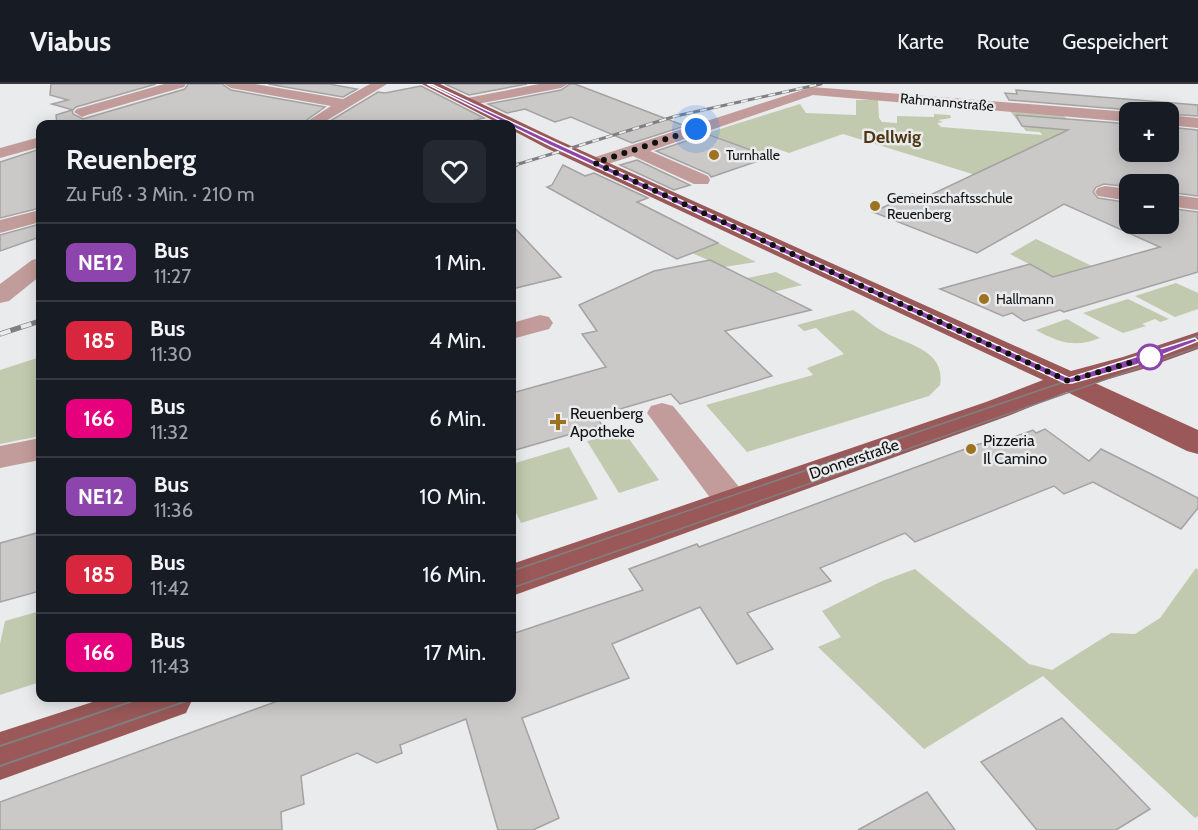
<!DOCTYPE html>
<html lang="de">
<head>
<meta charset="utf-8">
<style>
  body { margin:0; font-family:Cabin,sans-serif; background:#242831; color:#f1f3f6; height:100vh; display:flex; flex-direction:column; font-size:22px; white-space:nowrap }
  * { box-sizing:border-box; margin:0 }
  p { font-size:20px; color:#9ea1a6 }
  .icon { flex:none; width:33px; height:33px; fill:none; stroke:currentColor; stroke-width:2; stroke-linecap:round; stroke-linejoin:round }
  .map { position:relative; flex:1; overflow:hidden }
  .details { position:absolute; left:36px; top:36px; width:480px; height:582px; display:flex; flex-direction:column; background:#171b24; border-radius:12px; box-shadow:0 3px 15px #0003 }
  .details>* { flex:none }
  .badge { padding:0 12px; border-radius:9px; font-size:21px; line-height:39px }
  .fabs { position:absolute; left:1119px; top:18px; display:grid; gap:12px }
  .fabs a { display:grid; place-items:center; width:60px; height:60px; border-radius:12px; background:#171b24; box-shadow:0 3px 15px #0003; font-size:30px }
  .you { position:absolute; width:30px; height:30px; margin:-15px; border:4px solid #fff; border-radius:50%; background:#1a73e8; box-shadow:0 0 0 9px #1a73e833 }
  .map>.badge { position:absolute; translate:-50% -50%; box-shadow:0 0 0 3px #fff }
  .round { display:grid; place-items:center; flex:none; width:63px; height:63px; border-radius:12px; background:#242831 }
  .overview { display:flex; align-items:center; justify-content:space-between; height:102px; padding:0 30px }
  h1 { font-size:28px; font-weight:700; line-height:45px }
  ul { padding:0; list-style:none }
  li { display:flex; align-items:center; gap:18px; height:78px; padding:0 30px; border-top:2px solid #363941 }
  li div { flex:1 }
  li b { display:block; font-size:22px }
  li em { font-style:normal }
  li .badge { min-width:66px; font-weight:700; text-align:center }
  header { display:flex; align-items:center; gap:36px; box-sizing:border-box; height:84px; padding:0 30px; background:#171b24; border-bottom:2px solid #363941 }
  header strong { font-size:28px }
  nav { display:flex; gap:33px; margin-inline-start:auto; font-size:21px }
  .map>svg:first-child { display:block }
  .green { fill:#c1caae }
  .building { fill:#cbc9c8; stroke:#a4a2a2; stroke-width:1.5 }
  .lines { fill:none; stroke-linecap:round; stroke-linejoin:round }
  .minor { fill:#c29c9a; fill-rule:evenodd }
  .major { fill:#9a5858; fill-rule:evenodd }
  .tram-far1 { stroke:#808082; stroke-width:1.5 }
  .tram { stroke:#808082; stroke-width:2 }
  .rail-far2-casing { stroke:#808082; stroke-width:3 }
  .rail-far1-casing { stroke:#808082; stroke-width:4.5 }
  .rail-casing { stroke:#808082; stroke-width:5 }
  .rail-far2 { stroke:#eaebed; stroke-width:2; stroke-dasharray:7; stroke-linecap:butt }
  .rail-far1 { stroke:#eaebed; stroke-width:3; stroke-dasharray:8; stroke-linecap:butt }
  .rail { stroke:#eaebed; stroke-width:4; stroke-dasharray:11; stroke-linecap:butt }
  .line { fill:#8e44ad; stroke:#fff; stroke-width:1.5 }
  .walk { stroke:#111112; stroke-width:6; stroke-dasharray:0 10.8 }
  .poi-dot { fill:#9d7221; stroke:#eaebed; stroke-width:2 }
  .stop-dot { fill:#fff; stroke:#8e44ad; stroke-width:3 }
  .labels { text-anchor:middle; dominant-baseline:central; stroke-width:5; stroke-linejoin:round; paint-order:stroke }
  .far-street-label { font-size:14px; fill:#111112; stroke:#eaebed }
  .far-poi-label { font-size:14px; fill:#111112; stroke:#eaebed; text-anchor:start }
  .poi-label { font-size:16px; fill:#111112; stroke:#eaebed; text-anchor:start }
  .street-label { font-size:16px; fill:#111112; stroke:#eaebed }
  .far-district-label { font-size:18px; font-weight:bold; fill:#4b3611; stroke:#eaebed }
</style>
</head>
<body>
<header>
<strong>Viabus</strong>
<nav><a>Karte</a><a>Route</a><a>Gespeichert</a></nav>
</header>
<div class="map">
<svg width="1198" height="746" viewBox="0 0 1198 746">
  <rect width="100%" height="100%" fill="#eaebed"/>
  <!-- green -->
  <g class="green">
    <polygon points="856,16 878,16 879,34 882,38 897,39 897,32 934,33 934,30 950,31 951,34 938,36 943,38 937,39 941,43 1042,51 1040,48 1026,47 1009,26 1063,30 1075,47 1130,68 1198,65 982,93 843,50 789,69 775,64 760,69 707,49 800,20 806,29 856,31"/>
    <polygon points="1036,155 1092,182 1054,193 1010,170"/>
    <polygon points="718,159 756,178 724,183 692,169"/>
    <polygon points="776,188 802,201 729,219 719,200"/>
    <polygon points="1176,199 1198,209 1198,225 1175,233 1135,212"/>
    <polygon points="1128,215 1169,235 1160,238 1155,235 1142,240 1146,242 1123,249 1083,229"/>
    <path d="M853 226C865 233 872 242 884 248 908 261 946 266 940 301L929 312 747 368 706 321 813 291 807 284 844 270 816 244 804 247 797 241Z"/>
    <path d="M1067 235 1100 254C1076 264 1059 259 1036 246Z"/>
    <polygon points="40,273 40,352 0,360 0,286"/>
    <polygon points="624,348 659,396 619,409 587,357"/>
    <polygon points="569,363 598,415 521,439 512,420 512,380"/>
    <polygon points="1196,484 1198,486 1198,732 1195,734 1043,592 924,665 818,563 841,553 822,527 882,497 915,485 1029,580 1052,586 1111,549 1135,550 1160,534"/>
    <polygon points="40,527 40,598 0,611 0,560 5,537"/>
  </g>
  <!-- building -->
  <g class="building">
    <polygon points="51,0 156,0 76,23 73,26 52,20 68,16 50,11"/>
    <polygon points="188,0 222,0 231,6 325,23 301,40 57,40 56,31 72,26 73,30 83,35 185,5"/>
    <polygon points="268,0 329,0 357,5 343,13"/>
    <polygon points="445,0 527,0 469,11"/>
    <polygon points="570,0 575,0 685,42 632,59 571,33 555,38 525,25 507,29 488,20 561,6"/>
    <polygon points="421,2 484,34 459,40 325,40 378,8 385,9"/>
    <polygon points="1016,6 1198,21 1198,32 1133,28 1131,26 1009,16 1005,9 1017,10"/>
    <polygon points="1016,31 1130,40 1130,68 1168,68 1168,43 1198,46 1198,112 1168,108 1168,100 1130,100 1130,103 1104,100 1096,103 1093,108 1098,114 1130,119 1130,140 1168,140 1168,124 1198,128 1198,188 1064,228 1060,226 1024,237 1012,229 1003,232 940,205 1030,180 1053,193 1160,163 1064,120 977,169 873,128 912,110 924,114 1068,46 1022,42"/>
    <polygon points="707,50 770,73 711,93 709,90 656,67"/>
    <polygon points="40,65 40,124 0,134 0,78"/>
    <polygon points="637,76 690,101 674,106 620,81"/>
    <polygon points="563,81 585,92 594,89 648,114 637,118 718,159 677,175 547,103 552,101"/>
    <polygon points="40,140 40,153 0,167 0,151"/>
    <polygon points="512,141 561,193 512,205"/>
    <polygon points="710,176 811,226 725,247 772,292 680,320 671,310 596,332 602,341 512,367 512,309 606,283 582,250 597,247 579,221 654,187"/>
    <polygon points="1045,345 1089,377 1101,365 1163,396 1198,414 1198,424 1181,445 1093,398 1064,410 1054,402 915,458 905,449 820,484 831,497 747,529 773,565 737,580 700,523 612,560 629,594 522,634 559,734 533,746 498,746 466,635 400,661 402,669 377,679 357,669 301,692 304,720 281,728 282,746 0,746 0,718 286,614 512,614 512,550 643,506 629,485 697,460 699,463 976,361 997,355 1001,358 1033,346 1036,349"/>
    <polygon points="40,448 40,507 0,518 0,459"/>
    <polygon points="1062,634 1150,725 1116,746 1037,746 981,678"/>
    <polygon points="927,708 955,746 858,746"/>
  </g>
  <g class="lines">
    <!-- minor -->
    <g class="minor">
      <polygon points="164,0 186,0 184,3 87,31 82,33 74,28 77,25"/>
      <polygon points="224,0 255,0 343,15 370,0 387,0 321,40 303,40 331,22 231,4"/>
      <polygon points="539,0 568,0 561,4 467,22 460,18 467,14"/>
      <polygon points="812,3 1130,28 1131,28 1130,38 813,11 650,67 708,92 710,96 708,100 694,100 633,72 595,84 589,83 586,79 589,75"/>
      <polygon points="1168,31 1198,34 1198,44 1168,41"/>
      <polygon points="40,53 40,63 0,74 0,64"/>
      <polygon points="1105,102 1130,105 1130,117 1098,112 1095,108 1098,104"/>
      <polygon points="1168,110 1198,114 1198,126 1168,122"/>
      <polygon points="40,126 40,138 0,149 0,136"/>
      <polygon points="40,174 40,192 9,217 0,219 0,200 32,176"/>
      <polygon points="540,231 549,233 553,239 549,245 512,255 512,239"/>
      <polygon points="662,319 673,322 744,409 750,418 744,427 732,431 720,427 647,329 651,322"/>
      <polygon points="40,354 40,376 0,384 0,362"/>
    </g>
    <!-- major -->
    <g class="major">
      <polygon points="422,0 440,0 558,56 1071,287 1123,273 1198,248 1198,265 1143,285 1095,299 1198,346 1198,370 1187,367 1067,308 1008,332 512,512 512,480 986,318 1043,296 546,64 512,46 512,40 500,40"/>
      <polygon points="105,614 193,614 186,629 0,696 0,648"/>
    </g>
    <!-- tram-far1 -->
    <g class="tram-far1">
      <polyline points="512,487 1198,252"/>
      <polyline points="512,504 1198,263"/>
    </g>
    <!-- tram -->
    <g class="tram">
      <polyline points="0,662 142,614"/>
      <polyline points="0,682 195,614"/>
    </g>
    <!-- rail-far2 casing -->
    <g class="rail-far2-casing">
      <polyline id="rail-far2" points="512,82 676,32 821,0"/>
    </g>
    <!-- rail-far1 casing -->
    <g class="rail-far1-casing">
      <polyline id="rail-far1" points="512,82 516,81"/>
    </g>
    <!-- rail casing -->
    <g class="rail-casing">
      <polyline id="rail" points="0,250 40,237"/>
    </g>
    <!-- rail-far2 -->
    <use href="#rail-far2" class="rail-far2"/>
    <!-- rail-far1 -->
    <use href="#rail-far1" class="rail-far1"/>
    <!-- rail -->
    <use href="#rail" class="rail"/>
  </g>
  <!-- line -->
  <polygon class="line" points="427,0 431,0 554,58 1069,294 1195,254 1198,257 1136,281 1072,299 1065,299 549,61"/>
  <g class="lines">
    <!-- walk -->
    <polyline class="walk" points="696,45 595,79 1068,297 1150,273"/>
  </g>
  <!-- markers -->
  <g class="poi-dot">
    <circle cx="714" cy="71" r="6"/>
    <circle cx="875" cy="122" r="6"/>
    <circle cx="984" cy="215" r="6"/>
    <path d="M555 329h6v6h6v6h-6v6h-6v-6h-6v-6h6z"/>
    <circle cx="971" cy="365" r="6"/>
  </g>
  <circle class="stop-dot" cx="1150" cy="273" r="12"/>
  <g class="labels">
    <!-- far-street labels -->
    <g class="far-street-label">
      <text transform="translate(947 18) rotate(5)">Rahmannstraße</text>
    </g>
    <!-- far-poi labels -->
    <g class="far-poi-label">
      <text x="726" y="71">Turnhalle</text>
      <text x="887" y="114">Gemeinschaftsschule<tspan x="887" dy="16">Reuenberg</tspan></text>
      <text x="996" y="215">Hallmann</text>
    </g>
    <!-- poi labels -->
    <g class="poi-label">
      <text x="570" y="329">Reuenberg<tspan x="570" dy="18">Apotheke</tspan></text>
      <text x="983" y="356">Pizzeria<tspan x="983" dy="18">Il Camino</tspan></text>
    </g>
    <!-- street labels -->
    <g class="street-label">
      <text transform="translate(854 375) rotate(-19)">Donnerstraße</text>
    </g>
    <!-- far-district labels -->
    <g class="far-district-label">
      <text x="892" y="53">Dellwig</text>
    </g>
  </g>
</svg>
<div class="fabs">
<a>+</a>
<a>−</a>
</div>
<div class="you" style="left:696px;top:45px"></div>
<section class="details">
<div class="overview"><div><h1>Reuenberg</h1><p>Zu Fuß · 3 Min. · 210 m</p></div><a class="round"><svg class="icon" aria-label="heart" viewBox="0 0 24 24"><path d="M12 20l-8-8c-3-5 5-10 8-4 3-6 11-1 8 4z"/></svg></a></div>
<ul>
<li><span class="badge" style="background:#8e44ad;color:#fff">NE12</span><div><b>Bus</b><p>11:27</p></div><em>1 Min.</em></li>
<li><span class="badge" style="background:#d7263d;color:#fff">185</span><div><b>Bus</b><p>11:30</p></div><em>4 Min.</em></li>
<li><span class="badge" style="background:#e6007e;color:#fff">166</span><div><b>Bus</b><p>11:32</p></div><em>6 Min.</em></li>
<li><span class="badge" style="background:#8e44ad;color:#fff">NE12</span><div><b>Bus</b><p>11:36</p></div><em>10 Min.</em></li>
<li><span class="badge" style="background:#d7263d;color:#fff">185</span><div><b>Bus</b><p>11:42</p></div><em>16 Min.</em></li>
<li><span class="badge" style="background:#e6007e;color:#fff">166</span><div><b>Bus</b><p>11:43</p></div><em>17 Min.</em></li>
</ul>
</section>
</div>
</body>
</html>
